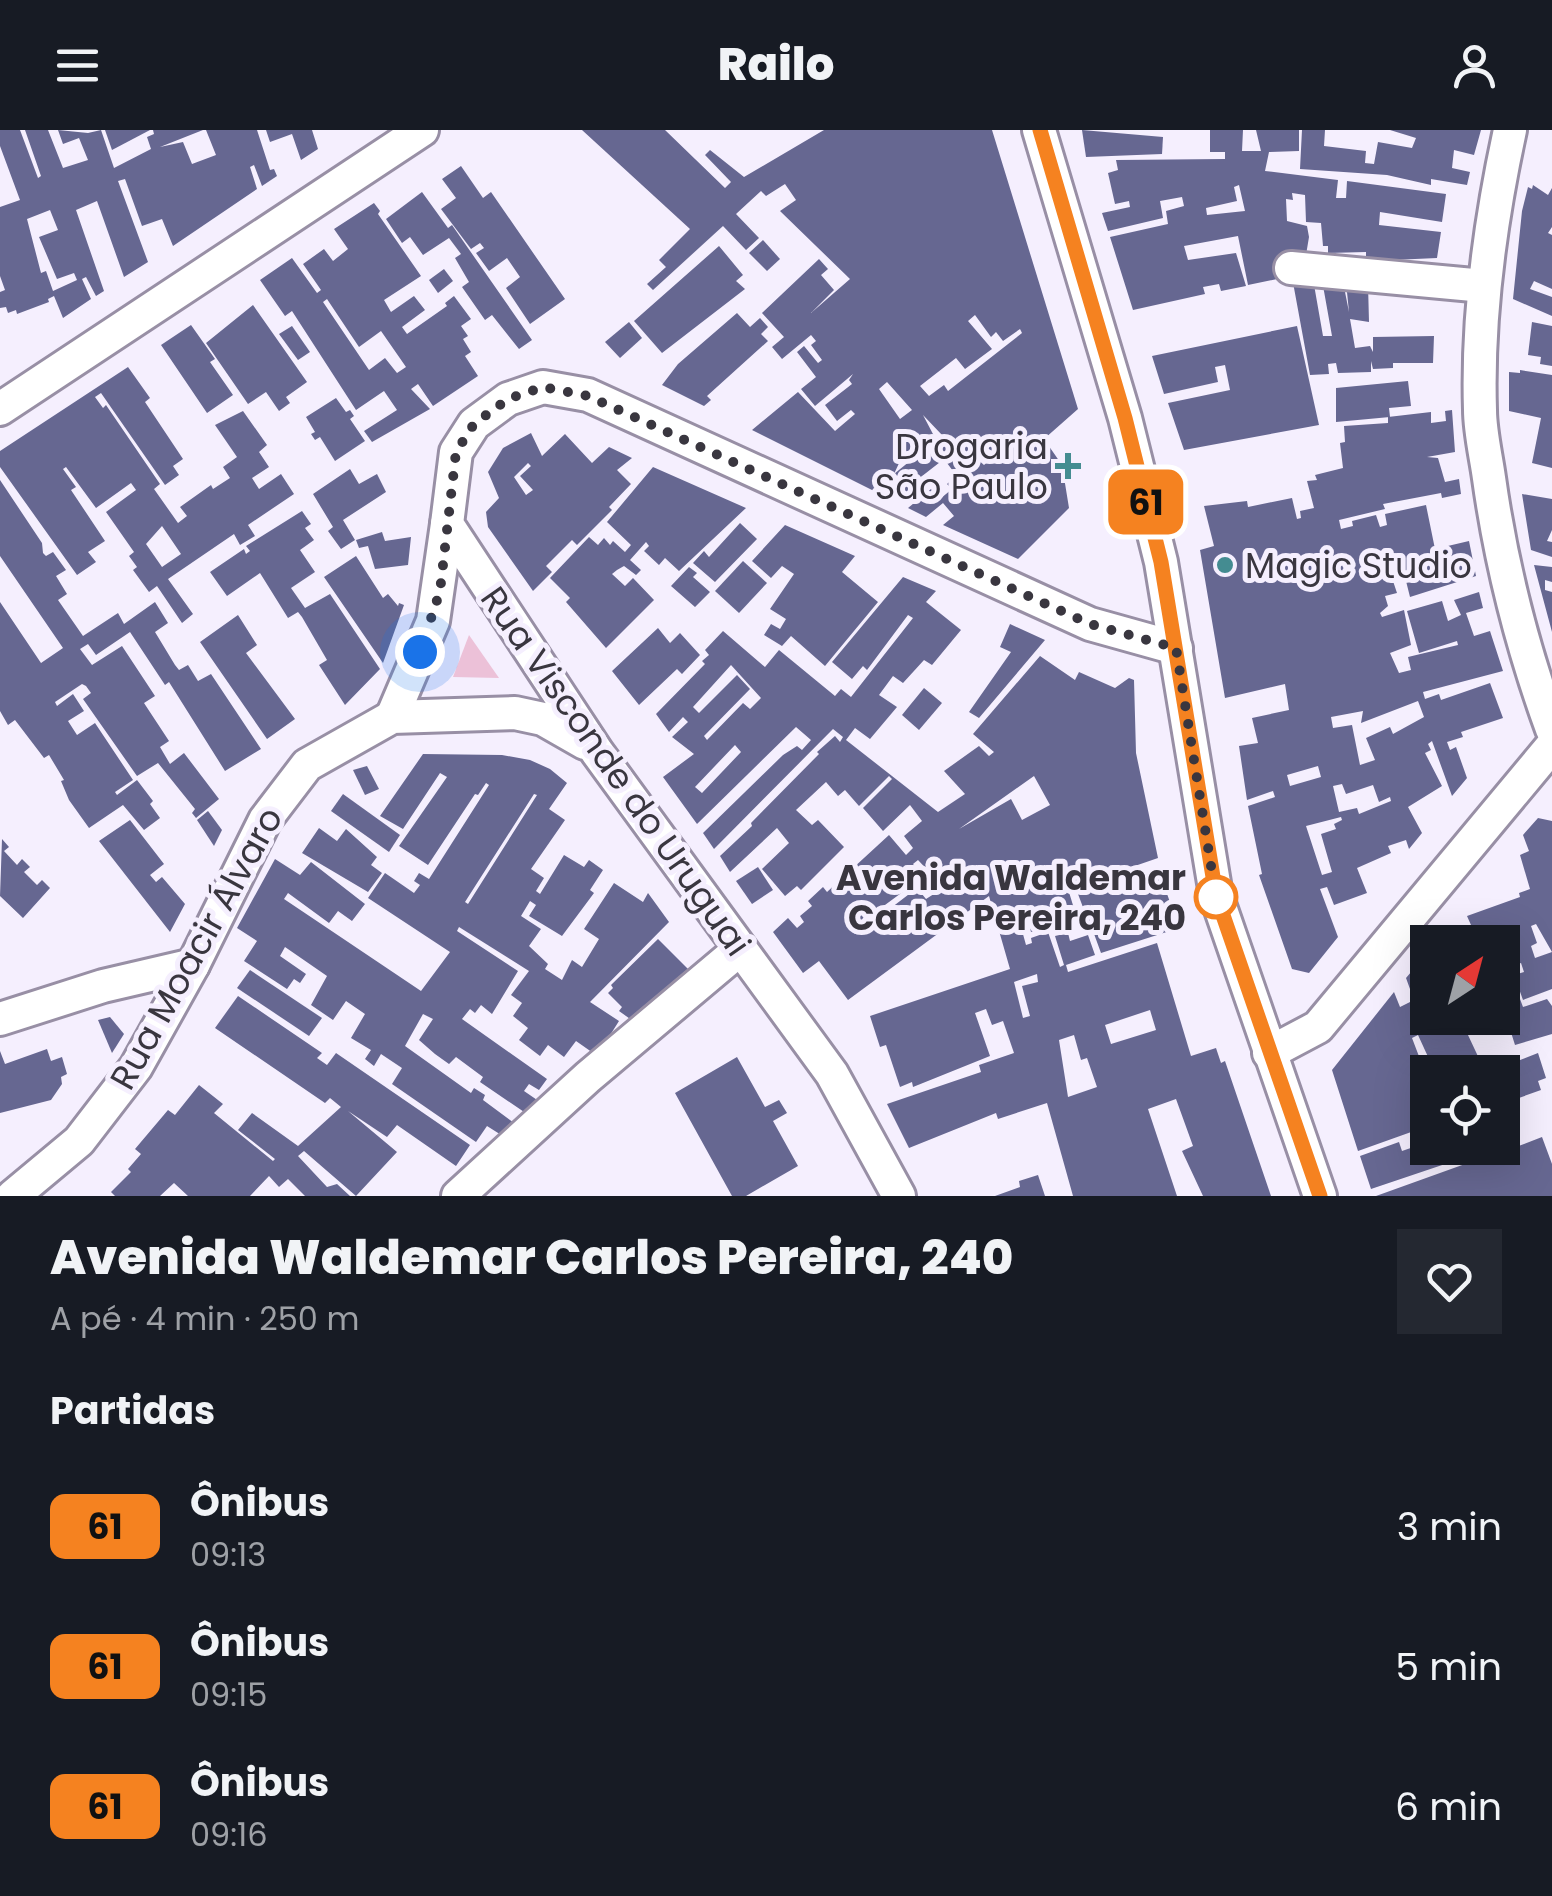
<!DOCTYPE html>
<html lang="pt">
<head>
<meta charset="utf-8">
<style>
  body { margin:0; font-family:Poppins,sans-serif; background:#242831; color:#f1f3f6; height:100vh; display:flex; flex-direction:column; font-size:38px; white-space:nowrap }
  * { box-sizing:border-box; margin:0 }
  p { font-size:32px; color:#9ea1a6 }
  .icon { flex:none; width:55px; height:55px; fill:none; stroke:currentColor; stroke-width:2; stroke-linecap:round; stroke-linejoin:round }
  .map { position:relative; height:1066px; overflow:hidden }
  .sheet { display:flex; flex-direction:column; background:#171b24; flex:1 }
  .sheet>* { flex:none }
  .badge { padding:0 20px; border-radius:15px; font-size:35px; line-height:65px }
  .needle { width:65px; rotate:36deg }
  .buttons { position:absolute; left:1410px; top:795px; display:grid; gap:20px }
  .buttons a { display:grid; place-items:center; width:110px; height:110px; border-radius:0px; background:#171b24; box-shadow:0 10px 40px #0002; font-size:50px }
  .you { position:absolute; width:50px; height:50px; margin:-25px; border:8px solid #fff; border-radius:50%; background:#1a73e8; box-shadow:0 0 0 15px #1a73e833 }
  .map>.badge { position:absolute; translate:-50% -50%; box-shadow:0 0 0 5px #fff }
  h2 { padding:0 50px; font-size:38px; line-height:90px }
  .round { display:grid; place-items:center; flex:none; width:105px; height:105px; border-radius:0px; background:#242831 }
  .headline { display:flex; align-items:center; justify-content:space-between; height:170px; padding:0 50px }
  h1 { font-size:48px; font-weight:800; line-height:75px }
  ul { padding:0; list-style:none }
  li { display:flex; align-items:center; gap:30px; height:140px; padding:0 50px }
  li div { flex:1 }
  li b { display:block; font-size:38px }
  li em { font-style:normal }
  li .badge { min-width:110px; font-weight:700; text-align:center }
  header { display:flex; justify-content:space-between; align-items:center; height:130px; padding:0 50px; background:#171b24; font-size:45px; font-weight:800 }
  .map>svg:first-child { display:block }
  .green { fill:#ecc1d8 }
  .building { fill:#666791; fill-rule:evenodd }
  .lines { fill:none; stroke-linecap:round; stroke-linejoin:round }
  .minor-casing { stroke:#988fa5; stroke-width:38 }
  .minor { stroke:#fff; stroke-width:32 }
  .line-casing { stroke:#fff; stroke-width:22 }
  .line { stroke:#f58220; stroke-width:15 }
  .walk { stroke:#39363f; stroke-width:10; stroke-dasharray:0 18 }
  .poi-dot { fill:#448c91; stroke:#f5effe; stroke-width:4 }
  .stop-dot { fill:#fff; stroke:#f58220; stroke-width:5 }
  .labels { text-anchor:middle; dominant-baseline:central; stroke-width:10; stroke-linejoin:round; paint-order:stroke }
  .poi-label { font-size:35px; fill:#39363f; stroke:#f5effe; text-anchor:end }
  .street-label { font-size:35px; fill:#39363f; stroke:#f5effe }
  .stop-label { font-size:35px; font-weight:bold; fill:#39363f; stroke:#f5effe; text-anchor:end }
</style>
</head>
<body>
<header><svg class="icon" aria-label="menu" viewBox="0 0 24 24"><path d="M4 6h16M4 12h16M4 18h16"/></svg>Railo<svg class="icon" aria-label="person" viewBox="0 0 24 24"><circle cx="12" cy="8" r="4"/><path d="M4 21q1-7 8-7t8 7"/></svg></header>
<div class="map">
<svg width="1552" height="1066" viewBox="0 0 1552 1066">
  <rect width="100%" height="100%" fill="#f5effe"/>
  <!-- green -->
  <polygon class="green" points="469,505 499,548 453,547"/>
  <!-- building -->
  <g class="building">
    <path d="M0 0H20L38 48 41 46 25 0H48L63 38 88 30 79 8 63 14 58 0 88 3 101 0 114 38 151 19 147 7 154 4 153 0H203L160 17 183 12 192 34 216 25 206 0H257L270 40 274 39 277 46 262 56 254 35 250 37 257 59 173 116 162 89 142 96 125 49 118 51 148 132 124 147 97 71 76 80 104 161 96 166 86 147 82 149 91 169 63 188 54 166 48 169 49 172 17 184 16 180 8 183 6 177 0 178V162L5 160 0 146V77L20 70 0 16ZM50 80 58 100 39 107 57 149 74 143 77 150 53 161 46 141 41 143 27 89Z"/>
    <polygon points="105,0 150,0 112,20"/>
    <polygon points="266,0 312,0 318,19 301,30 292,4 270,12"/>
    <path d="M582 0H665L725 58 731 52 705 25 710 20 744 47 824 0H992L1078 279 1044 309 1062 335 1069 378 1018 429 943 395 954 386 943 373 926 387 908 378 931 359 940 369 952 359 947 354 976 328 984 335 997 324 984 316 953 341 944 329 917 350 910 342 906 346 915 357 892 370 752 300 798 262 835 301 855 284 851 280 837 291 825 275 852 254 849 250 853 244 815 276 801 259 816 247 797 222 804 216 818 233 822 230 811 215 816 211 811 205 782 229 772 217 784 207 762 183 819 129 828 139 821 145 834 160 811 183 850 149 780 81 796 70 785 54 766 66 761 61 736 84 759 108 746 120 723 96 653 160 647 154 666 137 659 130 690 99ZM975 185 991 207 996 202 1003 211 1020 199 1022 203 948 261 944 255 929 266 920 256 956 228 965 239 992 219 968 191ZM887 252 912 280 900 289 879 259ZM923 285 942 305 894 344 900 331 934 306Z"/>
    <polygon points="1082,0 1163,7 1162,24 1086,27"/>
    <path d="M1210 0H1243L1242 21H1261L1256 0H1299V21L1269 22 1265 41 1338 50 1336 68H1346L1347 51 1446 64 1442 92 1380 82 1379 95 1441 102 1437 128 1393 130 1392 136 1366 134V122L1328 123V116H1323L1321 93 1306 92 1305 65 1292 63 1293 70 1286 69 1287 91 1307 96 1309 107 1305 131 1287 147 1248 155 1238 106 1184 116 1188 130 1236 123 1246 156 1221 161 1219 154 1203 157 1205 164 1133 180 1110 107 1168 94 1166 81 1184 76 1182 67 1160 71 1163 88 1108 101 1102 83 1130 77 1129 71 1115 74 1108 43 1118 40 1116 30 1225 29V22H1210ZM1239 55 1245 81 1207 85 1206 78 1237 71 1234 57Z"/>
    <polygon points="1302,0 1325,0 1324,16 1366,21 1365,33 1374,34 1378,12 1412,18 1416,8 1390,0 1481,0 1474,25 1454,20 1452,38 1470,42 1467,55 1431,49 1431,55 1387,45 1300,39"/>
    <polygon points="461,36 483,68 491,62 565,169 530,194 506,158 520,147 507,128 489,141 476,123 484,118 480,113 471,119 441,79 456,68 442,49"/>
    <polygon points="1533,55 1548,65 1552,58 1552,97 1548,103 1552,105 1552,159 1534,151 1530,159 1552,167 1552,186 1513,169 1522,81 1528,57 1532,59"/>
    <polygon points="422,62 448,98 452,95 532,210 519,219 492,185 485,190 462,157 469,152 455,128 461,124 449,108 423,125 410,107 402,113 386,89"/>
    <path d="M374 73 380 81 378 84 421 146 384 170 391 182 414 166 425 180 402 197 407 204 447 176 445 173 454 166 471 189 461 196 468 206 463 209 471 222 465 226 478 246 433 276 418 254 411 259 430 279 372 312 364 301 397 280 384 261 356 280 292 181 285 186 260 150 292 128 317 163 321 160 303 134 324 119 333 131 348 119 334 99ZM327 169 359 217 381 201 406 237 397 243 385 228 369 240 323 172Z"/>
    <polygon points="763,110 780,129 767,141 749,123"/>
    <polygon points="719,116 743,145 736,151 745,159 662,223 634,191"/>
    <polygon points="444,139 453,151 438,163 429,150"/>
    <polygon points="1292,147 1313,149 1323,206 1332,206 1322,150 1343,152 1349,182 1346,152 1368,154 1369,192 1350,189 1355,218 1370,216 1373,222 1373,207 1434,206 1433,233 1393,233 1393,238 1373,239 1371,231 1371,242 1338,243 1336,233 1328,234 1329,244 1310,245"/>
    <polygon points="253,175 307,252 286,267 290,273 279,281 266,262 248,274 206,213"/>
    <polygon points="737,183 750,197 760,188 768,197 761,204 768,211 707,266 711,270 704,276 662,255 678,234"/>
    <polygon points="629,192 642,208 620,228 605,212"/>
    <polygon points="1532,192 1552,196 1552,236 1540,234 1541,227 1528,225"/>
    <polygon points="191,195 215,229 210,232 233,265 207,283 161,215"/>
    <polygon points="292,196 310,222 298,230 279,204"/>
    <polygon points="1297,196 1319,295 1184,320 1168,273 1230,260 1225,235 1215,237 1218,252 1164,264 1152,226"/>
    <path d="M128 237 150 268 145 272 183 329 173 336 179 345 165 355 101 263 95 267 103 278 106 275 160 354 154 359 178 393 187 386 180 377 211 355 213 359 230 348 223 337 237 327 215 295 243 281 267 315 259 322 269 337 252 348 259 359 281 344 294 364 248 395 255 406 240 415 234 404 168 449 193 484 182 493 157 456 149 462 133 440 137 437 129 426 134 422 106 382 136 360 131 353 96 378 66 337 63 339 76 357 71 360 105 411 88 422 96 432 77 445 0 337V321ZM162 396 181 424 162 437 146 414Z"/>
    <polygon points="1520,240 1552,245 1552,338 1532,333 1541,288 1509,281 1509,242 1520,243"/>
    <polygon points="1408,251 1411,276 1389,278 1390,287 1336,292 1336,258"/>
    <polygon points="336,268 346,282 350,280 354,286 350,289 365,311 335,331 320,307 315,310 311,304 315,302 306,287"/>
    <path d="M1452 280 1455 322 1427 327 1438 328 1445 352 1459 349 1461 364 1442 368 1441 363 1383 374 1385 379 1339 390 1341 399 1353 396 1352 391 1376 385 1380 397 1387 395 1385 384 1426 375 1435 419 1469 411 1476 446 1410 467 1405 447 1393 451 1397 463 1385 466 1388 476 1380 483 1382 487 1404 480 1411 515 1390 523 1399 543 1411 540 1408 527 1458 515 1457 511 1419 523 1407 481 1442 471 1448 491 1461 485 1454 470 1479 462 1483 478 1466 483 1474 506 1490 501 1503 541 1423 562 1425 569 1439 564 1441 570 1490 553 1503 588 1461 602 1463 607 1447 612 1450 620 1456 617 1467 648 1452 666 1432 611 1428 614 1431 620 1425 623 1442 656 1408 677 1422 703 1409 719 1406 710 1388 716 1391 723 1357 738 1367 763 1334 775 1327 757 1320 759 1338 807 1309 843 1292 839 1259 745 1262 744 1248 676 1275 667 1273 661 1247 670 1239 616 1258 613 1252 588 1289 580 1285 554 1225 568 1200 420 1214 416 1204 376 1247 371 1248 377 1292 368 1297 389 1301 388 1300 381 1314 378 1307 351 1317 350 1315 345 1343 338 1340 313 1345 312 1344 296 1388 293V287L1431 282V293L1446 291 1445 281ZM1390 419 1393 429 1364 436 1361 426ZM1418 571 1424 587 1393 604 1390 597 1366 608 1375 630 1360 635 1352 595 1333 598 1331 587 1363 581 1361 593ZM1318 636 1321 647 1290 656 1287 645ZM1342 654 1346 664 1373 655 1379 672 1390 667 1391 671 1359 684 1357 678 1339 682 1333 656ZM1341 687 1342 690 1334 694 1336 699 1321 704 1332 742 1322 745 1306 696Z"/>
    <path d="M531 303 542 326 565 304 592 333 609 317 632 328 617 340 631 354 609 377 612 380 577 415 572 410 546 436 552 442 533 461 488 397 486 382 499 368 488 342 503 318ZM528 333 531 336 520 346 533 360 526 365 514 347Z"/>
    <polygon points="653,337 746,378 679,441 665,428 659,435 644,421 649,416 646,412 630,430 641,440 636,445 624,436 617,440 612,444 625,456 633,448 654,470 606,518 566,472 570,468 550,448 589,407 598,415 604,408 610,415 613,411 625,422 631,415 607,392"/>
    <polygon points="350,339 359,354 377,344 386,362 343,390 355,410 341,419 328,401 333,397 313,364"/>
    <polygon points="0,350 42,413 43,423 46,426 53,422 66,440 56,446 67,464 58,470 83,506 118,483 124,494 155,472 168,493 155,502 175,535 179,540 188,535 198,551 211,544 261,619 225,641 169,552 165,555 130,502 96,525 88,514 80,519 92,535 122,516 155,566 144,573 169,611 160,617 170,634 184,623 219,669 196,688 192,683 195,679 158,633 137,646 83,569 91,563 86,556 82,554 55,572 57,576 73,564 84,581 68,591 77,605 95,593 133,650 115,662 117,665 137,650 153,671 150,674 160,688 144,700 123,675 89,698 69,670 61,651 64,650 49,625 44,628 15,590 8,595 0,581 0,472 41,533 63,518 0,426"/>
    <polygon points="1522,364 1552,369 1552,400 1547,411 1552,412 1552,427 1531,420"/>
    <polygon points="302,381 311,394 305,398 314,410 300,420 315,442 291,458 305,478 330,464 380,539 345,575 319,535 327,530 302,487 298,482 288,488 260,443 227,466 210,442 244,419 246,424 250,421 246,416"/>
    <polygon points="740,393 757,409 715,452 693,433 704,421 709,427"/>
    <polygon points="785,395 855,426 842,442 878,472 825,536 791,506 782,516 764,505 771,494 780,499 786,489 770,479 794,444 782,436 771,448 752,431"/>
    <polygon points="382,402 385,411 411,407 408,435 375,439 368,416 359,418 356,410"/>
    <polygon points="356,426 383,468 388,464 398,476 399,473 404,475 383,533 324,447"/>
    <polygon points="743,431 767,453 739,483 715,461"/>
    <polygon points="1534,435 1552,437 1552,452 1545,450 1545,460 1552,462 1552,502"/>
    <polygon points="689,437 697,443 693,447 710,462 695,477 671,456"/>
    <path d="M903 447 936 461 926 472 961 500 932 535 924 530 903 553 893 546 879 565 897 577 870 609 855 598 846 610 938 682 965 664 944 641 979 616 989 626 994 622 973 604 1040 526 1075 550 1079 542 1115 558 1129 548 1134 550 1136 623 1158 728 1068 759 1076 785 1031 802 1029 794 1021 797 1026 815 1032 813 1031 808 1048 802 1060 837 1064 835 1055 806 1068 803 1070 811 1088 805 1095 825 1066 835 1068 842 1157 813 1191 926 1216 918 1221 933 1225 931 1271 1066H1203L1182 1021 1193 1016 1176 969 1148 979 1177 1066H1073L1047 973 998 989 996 983 909 1018 887 974 981 942 979 935 1014 923 1003 891 992 895 986 879 975 883 990 926 913 957 912 952 900 957 886 915 880 917 870 886 1010 839 989 766 848 870 819 831 803 843 773 802 788 788 797 798 804 792 800 786 812 776 808 771 823 757 827 762 889 705 906 725 913 718 904 706 922 691 910 675 883 701 863 678 892 649 889 646 859 676 845 660 838 666 826 652 796 680 812 695 818 690 844 717 801 760 797 756 785 766 762 739 789 713 777 698 730 742 720 726 752 696 751 693 819 624 817 622 835 606 840 612 843 607 833 599 714 719 703 703 783 625 797 616 802 620 811 610 796 597 697 694 663 647 694 624 672 607 688 592 683 587 669 602 656 584 705 534 702 531 709 525 705 520 723 501 765 537 779 520 835 566 841 559 851 567 913 488 908 485 867 540 863 536 852 549 832 532ZM731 535 761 568 750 579 743 573 707 610 704 606 750 559 737 545 699 583 693 577ZM735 615 741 622 702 663 695 657ZM1034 646 1050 675 1022 690 1011 669 959 699ZM918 730 933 746 928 750 937 762 926 769 917 758 887 781 895 791 885 799 877 788 855 804 851 800 923 747 913 734ZM1037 844 1038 852 1022 856 1030 886 1023 888 1014 852ZM1150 880 1156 900 1111 914 1105 895ZM1074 905 1081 930 1087 928 1097 957 1068 967 1059 910Z"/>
    <polygon points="238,485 257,515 246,523 295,589 267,609 200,512"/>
    <polygon points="1010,494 1045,510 979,588 969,582 1011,522 1000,517"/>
    <polygon points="658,498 670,513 680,503 700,525 682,544 677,539 639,575 612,541"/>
    <polygon points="924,558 942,573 919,600 902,585"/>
    <path d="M423 624 502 625 530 630 550 639 567 653 549 679 565 690 531 739 544 748 536 761 540 764 564 725 584 737 589 730 603 740 590 760 594 763 562 806 529 786 536 775 530 771 521 786 541 799 529 816 548 834 545 839 562 850 572 830 582 837 599 809 584 799 614 753 643 772 648 763 669 792 590 872 619 891 607 910 609 913 596 925 576 911 564 927 548 915 540 926 519 910 528 898 513 886 522 873 511 865 529 841 459 797 457 801 518 841 492 884 481 875 475 883 470 879 462 889 547 949 539 960 529 954 524 961 543 974 530 986 480 952 483 947 456 927 449 934 435 924 419 910 433 889 423 884 405 916 471 963 474 958 485 965 483 970 518 996 506 1008 487 996 476 1012 392 954 402 938 381 924 374 936 365 929 371 920 351 908 365 884 346 871 333 890 311 875 327 846 285 817 280 826 306 844 300 853 294 849 287 859 244 831 257 811 237 798 275 729 300 745 311 732 365 774 352 791 338 781 329 793 288 763 284 769 421 861 450 822 368 768 385 743 414 763 420 755 414 751 419 743 429 749 489 655 486 653 478 665 475 664 428 735 399 716 447 647 440 643 403 699 380 686ZM534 664 537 665 468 774 465 772Z"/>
    <polygon points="367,636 379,659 365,665 353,640"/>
    <polygon points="343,664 400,705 389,722 331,681"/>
    <polygon points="208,681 222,700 214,716 197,690"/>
    <path d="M1538 688 1552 691V859L1523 870 1514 845 1524 842 1521 833 1502 839V812H1485L1480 802 1475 804 1467 786 1520 767 1519 763 1530 759 1520 725 1529 721 1523 705ZM1536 794 1552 822 1535 828 1531 816 1537 813 1531 796Z"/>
    <polygon points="130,690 164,734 150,745 156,752 162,747 185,774 170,802 99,711"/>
    <polygon points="319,698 337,711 346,699 377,727 371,735 382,743 368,762 302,723"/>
    <polygon points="2,709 9,717 4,721 17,735 22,729 30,737 24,742 37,755 42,750 50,758 23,788 0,766"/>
    <polygon points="758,737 773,760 752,774 736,751"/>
    <polygon points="1158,738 1179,798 1101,823 1093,801 1085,803 1080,790 1087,788 1078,764"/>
    <polygon points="658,809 688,839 633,891 619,881 622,877 608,863 613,858 611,855"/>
    <polygon points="1417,835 1423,852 1428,850 1428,888 1460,888 1483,937 1505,929 1507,935 1538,923 1546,948 1538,951 1541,960 1502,974 1502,942 1435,942 1418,905 1412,908 1428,950 1428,996 1358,1021 1332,940 1394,862 1400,877 1414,870 1406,848"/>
    <polygon points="250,840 322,888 309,906 237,858"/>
    <polygon points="1511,845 1523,877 1547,869 1552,876 1552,904 1515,915 1509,896 1504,897 1500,888 1502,849"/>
    <polygon points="238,866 322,923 317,928 327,935 336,923 470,1015 456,1036 397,995 387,1007 348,981 397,1022 356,1066 304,1021 298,1026 327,1057 337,1054 350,1066 305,1066 288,1049 279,1057 269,1046 250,1066 188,1066 174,1053 160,1066 115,1066 111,1062 131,1042 128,1039 141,1024 135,1019 168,980 175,985 199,955 223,974 214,983 273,1031 275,1029 238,1000 252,983 298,1016 341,977 330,968 325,973 215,898"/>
    <polygon points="110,887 124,904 112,923 98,890"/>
    <polygon points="47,919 51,931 62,927 67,944 61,947 62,954 51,970 0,983 0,921 5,934"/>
    <polygon points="737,927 765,977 779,970 787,983 773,991 798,1036 746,1066 732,1066 675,963"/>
    <polygon points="1503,982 1516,1017 1542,1007 1552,1034 1552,1066 1376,1066 1465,1034 1463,1028 1371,1059 1360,1026 1399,1012 1402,1021 1428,1012 1428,1018 1502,1018"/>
    <polygon points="1038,1045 1045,1066 995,1066 1020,1057 1019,1051"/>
  </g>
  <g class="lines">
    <!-- minor casing -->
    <g class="minor-casing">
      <g id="minor">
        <polyline points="1039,0 1125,288 1161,432 1216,765 1320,1066"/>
        <path d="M1510 0C1490 92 1477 186 1480 280 1480 302 1486 326 1489 348 1501 434 1522 517 1552 599"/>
        <polyline points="1291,138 1484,156"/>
        <polyline points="0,279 422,0"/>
        <polyline points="392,587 433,491 447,394"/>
        <polyline points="0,889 103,856 193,835"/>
        <polyline points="1269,923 1318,897 1552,616"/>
        <polyline points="13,1066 79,1011 136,937 193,835 265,690 307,635 392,587 515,583 543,589 585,613"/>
        <polyline points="458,1066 588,947 739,820"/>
        <polyline points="899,1066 832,944 597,622 447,394 456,322 474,294 508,269 543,257 588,265 1090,494 1176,518"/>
      </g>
    </g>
    <!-- minor -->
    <use href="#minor" class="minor"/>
  </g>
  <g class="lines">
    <!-- line casing -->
    <g class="line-casing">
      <polyline id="line" points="1040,0 1125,288 1161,432 1216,765 1320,1066"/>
    </g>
    <!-- line -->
    <use href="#line" class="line"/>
    <!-- walk -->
    <polyline class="walk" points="420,522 440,461 456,322 474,294 508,269 543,257 588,266 1090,494 1176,518 1216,767"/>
  </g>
  <!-- markers -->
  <g class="poi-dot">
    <path d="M1063 321h10v10h10v10h-10v10h-10v-10h-10v-10h10z"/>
    <circle cx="1225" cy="435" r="10"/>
  </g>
  <circle class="stop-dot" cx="1216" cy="767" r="20"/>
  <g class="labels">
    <!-- poi labels -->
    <g class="poi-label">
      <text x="1048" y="316">Drogaria<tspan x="1048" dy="40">São Paulo</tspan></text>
      <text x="1245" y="435" text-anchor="start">Magic Studio</text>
    </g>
    <!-- street labels -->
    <g class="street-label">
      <text transform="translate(616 641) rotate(55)">Rua Visconde do Uruguai</text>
      <text transform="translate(196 818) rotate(-61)">Rua Moacir Álvaro</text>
    </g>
    <!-- stop labels -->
    <g class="stop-label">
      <text x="1186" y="747">Avenida Waldemar<tspan x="1186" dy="40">Carlos Pereira, 240</tspan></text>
    </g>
  </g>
</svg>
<div class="buttons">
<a><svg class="needle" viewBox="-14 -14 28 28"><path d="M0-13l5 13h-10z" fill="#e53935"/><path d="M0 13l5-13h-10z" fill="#9ea1a6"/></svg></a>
<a><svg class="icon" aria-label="locate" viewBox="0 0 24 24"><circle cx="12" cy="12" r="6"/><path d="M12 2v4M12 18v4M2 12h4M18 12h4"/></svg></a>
</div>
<div class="you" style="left:420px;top:522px"></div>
<b class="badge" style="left:1146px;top:372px;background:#f58220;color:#111">61</b>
</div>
<section class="sheet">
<div class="headline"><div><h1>Avenida Waldemar Carlos Pereira, 240</h1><p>A pé · 4 min · 250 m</p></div><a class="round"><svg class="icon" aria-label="heart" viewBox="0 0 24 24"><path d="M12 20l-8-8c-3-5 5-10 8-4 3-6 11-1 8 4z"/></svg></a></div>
<h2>Partidas</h2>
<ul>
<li><span class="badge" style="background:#f58220;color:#111">61</span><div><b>Ônibus</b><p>09:13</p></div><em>3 min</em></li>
<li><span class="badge" style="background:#f58220;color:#111">61</span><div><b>Ônibus</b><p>09:15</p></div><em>5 min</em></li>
<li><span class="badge" style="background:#f58220;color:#111">61</span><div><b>Ônibus</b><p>09:16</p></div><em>6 min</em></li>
</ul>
</section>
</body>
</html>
